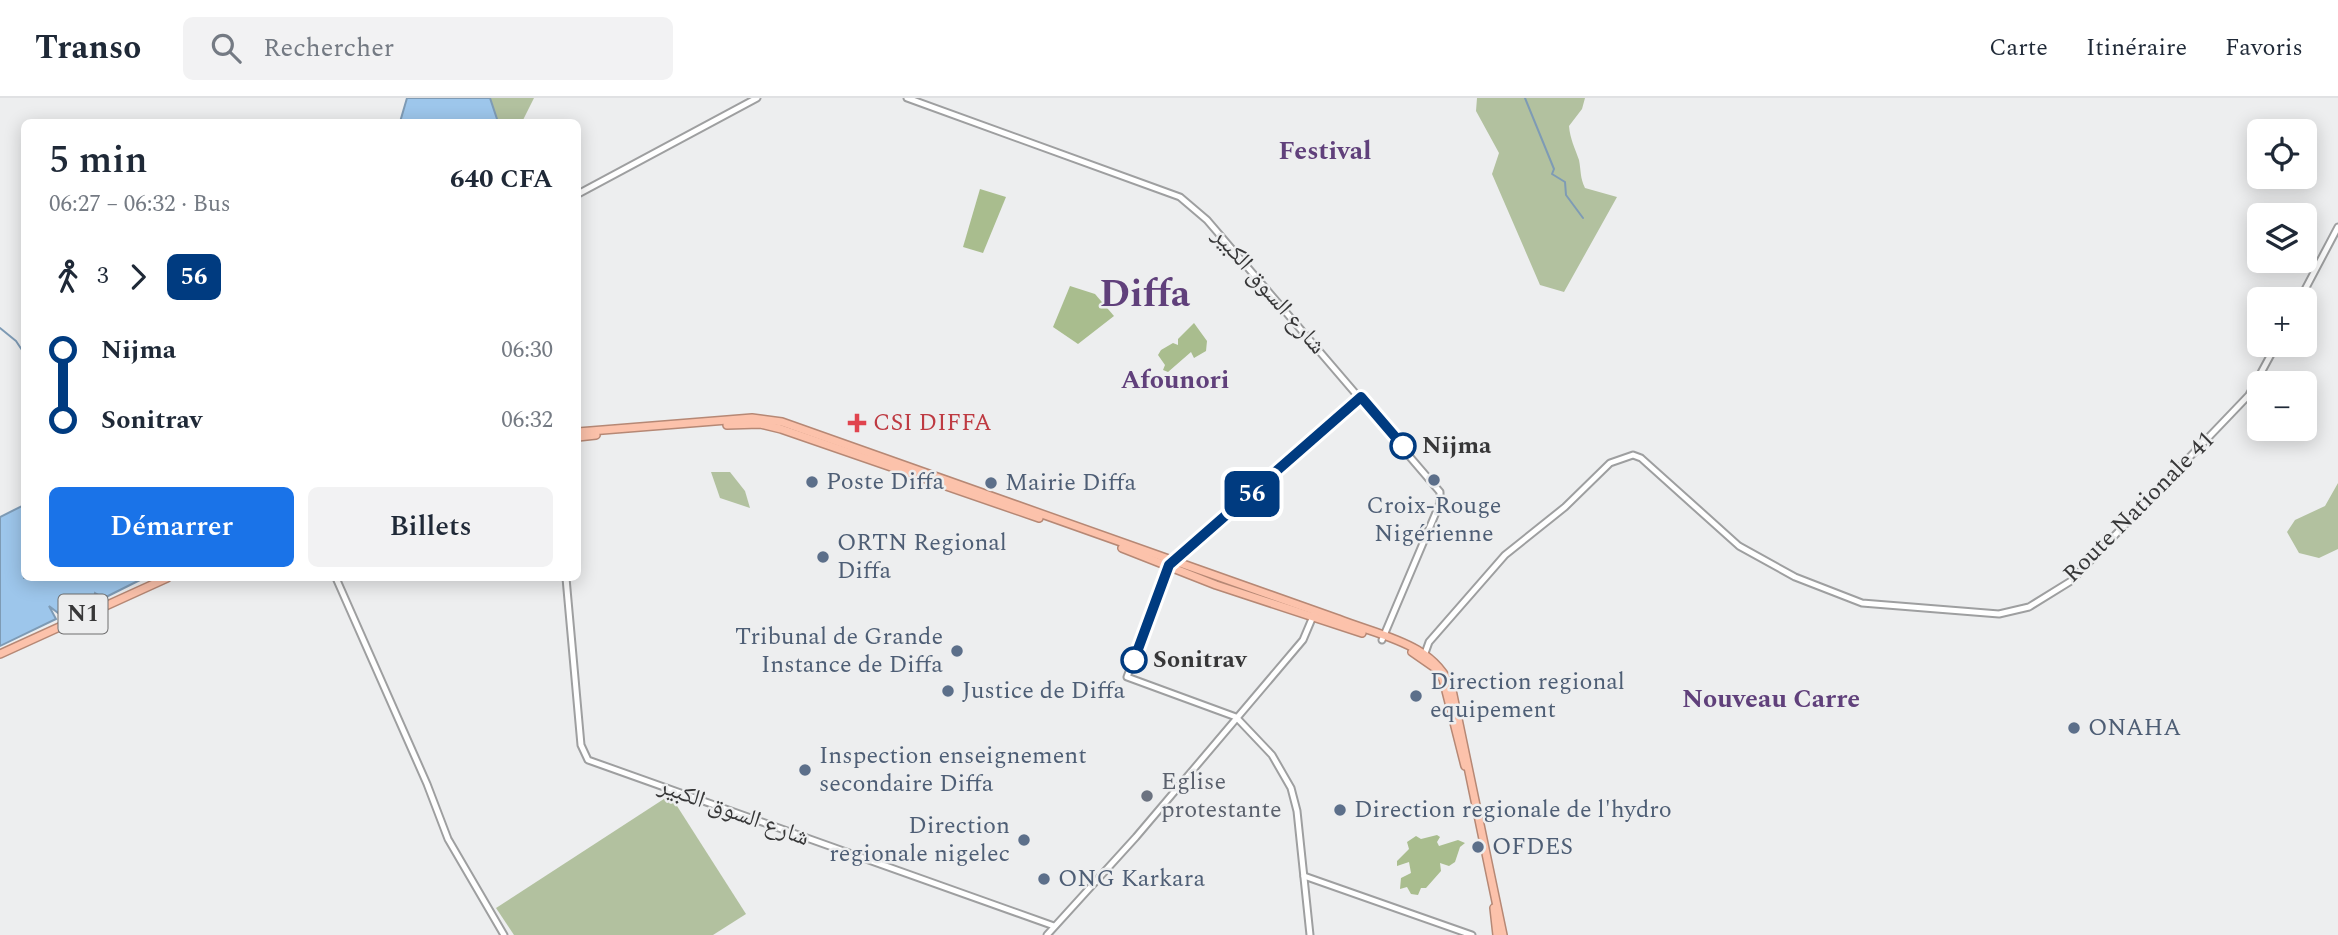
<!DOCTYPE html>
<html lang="fr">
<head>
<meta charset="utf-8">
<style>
  body { margin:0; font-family:Spectral,"Noto Naskh Arabic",serif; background:#f2f2f3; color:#1f2937; height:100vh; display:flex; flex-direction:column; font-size:26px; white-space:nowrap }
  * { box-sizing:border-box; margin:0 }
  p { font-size:23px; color:#747a83 }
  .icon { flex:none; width:38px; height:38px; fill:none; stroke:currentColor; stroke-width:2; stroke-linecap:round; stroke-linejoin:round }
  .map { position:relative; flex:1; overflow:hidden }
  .panel { position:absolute; left:21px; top:21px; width:560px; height:462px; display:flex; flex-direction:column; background:#fff; border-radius:10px; box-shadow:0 4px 18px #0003 }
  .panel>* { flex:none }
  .badge { padding:0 14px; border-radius:10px; font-size:24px; line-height:46px }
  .controls { position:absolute; left:2247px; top:21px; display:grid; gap:14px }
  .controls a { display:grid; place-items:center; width:70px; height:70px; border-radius:10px; background:#fff; box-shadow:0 4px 18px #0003; font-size:35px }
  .map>.badge { position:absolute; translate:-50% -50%; box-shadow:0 0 0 4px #fff }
  .legs { display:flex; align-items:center; gap:10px; height:77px; padding:0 28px; font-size:23px }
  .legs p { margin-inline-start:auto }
  .overview { display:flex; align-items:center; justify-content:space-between; height:119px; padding:0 28px }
  h1 { font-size:38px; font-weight:600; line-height:52px }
  .button { display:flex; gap:14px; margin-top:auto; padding:14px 28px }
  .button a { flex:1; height:80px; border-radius:10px; background:#1a73e8; color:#fff; font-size:28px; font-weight:600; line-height:80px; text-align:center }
  .button a+a { background:#f2f2f3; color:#1f2937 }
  ul { padding:0 28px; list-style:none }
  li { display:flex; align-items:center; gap:24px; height:70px; font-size:26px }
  li i { display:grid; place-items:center; width:10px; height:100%; margin:0 9px; background:currentColor }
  li i::after { content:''; width:18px; height:18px; margin:-9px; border:5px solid; border-radius:50%; background:#fff }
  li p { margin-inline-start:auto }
  li:first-child i { background:linear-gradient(#0000 50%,currentColor 0) }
  li:last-child i { background:linear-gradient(currentColor 50%,#0000 0) }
  header { display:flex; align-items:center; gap:42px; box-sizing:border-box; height:98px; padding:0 35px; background:#fff; border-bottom:2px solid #e0e1e3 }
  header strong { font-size:33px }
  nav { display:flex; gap:38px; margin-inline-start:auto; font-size:24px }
  .search { width:490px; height:63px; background:#f2f2f3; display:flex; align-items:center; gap:18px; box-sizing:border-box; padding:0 24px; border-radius:10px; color:#747a83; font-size:26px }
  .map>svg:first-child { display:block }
  .green { fill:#b2c19f }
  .forest { fill:#a9bd8e }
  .water { fill:#9dc6eb; stroke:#7e9bb5; stroke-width:2 }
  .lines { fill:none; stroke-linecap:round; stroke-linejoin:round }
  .stream { stroke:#7e9bb5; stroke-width:2 }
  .tertiary-casing { stroke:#9e9fa0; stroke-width:9 }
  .trunk-casing { stroke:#b68875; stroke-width:10 }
  .tertiary { stroke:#fff; stroke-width:5 }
  .trunk { stroke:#fcc2ab; stroke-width:7 }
  .line-1-casing { stroke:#fff; stroke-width:16 }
  .line-1 { stroke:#003b80; stroke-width:10 }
  .health-dot { fill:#e0444e; stroke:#edeeef; stroke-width:2.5 }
  .stop-1-dot { fill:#fff; stroke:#003b80; stroke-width:3.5 }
  .service-dot { fill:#5c6f8a; stroke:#edeeef; stroke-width:2.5 }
  .worship-dot { fill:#6b7280; stroke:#edeeef; stroke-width:2.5 }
  .labels { text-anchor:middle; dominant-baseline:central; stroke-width:5; stroke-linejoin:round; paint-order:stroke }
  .shield { fill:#edeeef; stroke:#6e6e6f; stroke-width:2 }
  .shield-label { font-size:23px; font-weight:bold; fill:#373738 }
  .street-label { font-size:24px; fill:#373738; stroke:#edeeef }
  .health-label { font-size:24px; fill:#be3a42; stroke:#edeeef; text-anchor:start }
  .stop-label { font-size:24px; font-weight:bold; fill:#373738; stroke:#edeeef; text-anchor:start }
  .service-label { font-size:24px; fill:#4e5e75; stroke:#edeeef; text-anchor:start }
  .worship-label { font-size:24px; fill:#5b616d; stroke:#edeeef; text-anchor:start }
  .neighbourhood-label { font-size:26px; font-weight:bold; fill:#60407b; stroke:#edeeef }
  .town-label { font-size:38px; font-weight:bold; fill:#60407b; stroke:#edeeef }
</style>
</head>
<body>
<header>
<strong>Transo</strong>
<div class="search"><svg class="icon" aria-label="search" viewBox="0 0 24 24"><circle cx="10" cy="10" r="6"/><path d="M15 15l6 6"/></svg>Rechercher</div>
<nav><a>Carte</a><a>Itinéraire</a><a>Favoris</a></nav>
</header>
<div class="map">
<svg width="2338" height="837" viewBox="0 0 2338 837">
  <rect width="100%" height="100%" fill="#edeeef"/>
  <!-- green -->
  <g class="green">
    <polygon points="490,0 534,0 522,24 498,24"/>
    <path d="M1477 0H1585L1582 11 1569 28C1570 41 1575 50 1579 62 1581 72 1580 80 1585 90L1617 99 1564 194 1540 187 1492 76 1499 55 1476 13Z"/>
    <polygon points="711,374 730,374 745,393 750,410 720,400"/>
    <polygon points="2338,385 2338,451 2319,460 2299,455 2287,434 2295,422 2325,408"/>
    <polygon points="670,697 746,816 713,837 514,837 496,810"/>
  </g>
  <!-- forest -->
  <g class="forest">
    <polygon points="980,91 1006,99 983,155 963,149"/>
    <polygon points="1070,188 1095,196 1114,218 1078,246 1053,229"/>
    <polygon points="1194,225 1207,243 1206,253 1194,260 1191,254 1168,274 1163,272 1165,267 1158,257 1161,252 1173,245 1178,247 1178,241"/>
    <polygon points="1437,737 1440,739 1437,744 1439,748 1458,742 1465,745 1460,749 1455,764 1449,768 1440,765 1441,773 1426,790 1421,790 1418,797 1411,796 1407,789 1400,791 1401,780 1411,775 1409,764 1397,768 1397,763 1409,751 1407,744 1416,738 1421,741"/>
  </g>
  <!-- water -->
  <g class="water">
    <polygon points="407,0 490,0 498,24 400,24"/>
    <polygon points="24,407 24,480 144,480 104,500 95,495 94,501 62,518 49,508 56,521 0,548 0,419"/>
  </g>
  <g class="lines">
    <!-- stream -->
    <g class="stream">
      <polyline points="1525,0 1554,71 1552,76 1565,84 1566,97 1583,120"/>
      <polyline points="0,230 16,243 24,255"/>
    </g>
    <!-- tertiary casing -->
    <g class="tertiary-casing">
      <g id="tertiary">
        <polyline points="907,0 1180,99 1207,122 1440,394 1440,405 1382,542"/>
        <polyline points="578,96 757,0"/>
        <polyline points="2300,201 2338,129"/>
        <polyline points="336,480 427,686 448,741 504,837"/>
        <polyline points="566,480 581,647 588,662 1054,828"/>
        <polyline points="1424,558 1429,544 1505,457 1565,409 1610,365 1633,357 1641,360 1739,448 1795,479 1862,505 1999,516 2029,509 2071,483 2249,297 2276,247"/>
        <polyline points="1304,778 1472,837"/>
        <polyline points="1047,837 1136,739 1303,542 1314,516"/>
        <polyline points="1310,837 1297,713 1291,690 1272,657 1236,619 1127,579 1169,467 1361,299"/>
      </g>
    </g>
    <!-- trunk casing -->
    <g class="trunk-casing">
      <g id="trunk">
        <polyline points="727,327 760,326 781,331 1039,420"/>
        <path d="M578 334 752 320 782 324 1338 521C1380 538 1435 545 1452 592L1503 837"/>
        <polyline points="578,339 596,337"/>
        <polyline points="1122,450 1216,487 1362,535"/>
        <polyline points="1412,554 1435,570 1443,581 1465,668"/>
        <polyline points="0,556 167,480"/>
        <polyline points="1494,810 1497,837"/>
      </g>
    </g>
    <!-- tertiary -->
    <use href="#tertiary" class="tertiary"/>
    <!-- trunk -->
    <use href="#trunk" class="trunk"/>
  </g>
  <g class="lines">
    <!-- line-1 casing -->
    <g class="line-1-casing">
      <polyline id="line-1" points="1134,562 1169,467 1361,299 1403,348"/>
    </g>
    <!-- line-1 -->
    <use href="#line-1" class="line-1"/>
  </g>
  <!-- markers -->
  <path class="health-dot" d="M853.5 314.5h7v7h7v7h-7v7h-7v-7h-7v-7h7z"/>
  <g class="stop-1-dot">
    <circle cx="1403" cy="348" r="12"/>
    <circle cx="1134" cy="562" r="12"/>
  </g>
  <g class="service-dot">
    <circle cx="1434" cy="382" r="7"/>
    <circle cx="812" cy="384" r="7"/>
    <circle cx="991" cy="385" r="7"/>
    <circle cx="823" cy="459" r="7"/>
    <circle cx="957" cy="553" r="7"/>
    <circle cx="948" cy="593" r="7"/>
    <circle cx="1416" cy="598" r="7"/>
    <circle cx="2074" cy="630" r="7"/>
    <circle cx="805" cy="672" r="7"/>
    <circle cx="1340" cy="712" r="7"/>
    <circle cx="1024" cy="742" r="7"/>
    <circle cx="1478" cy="749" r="7"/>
    <circle cx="1044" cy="781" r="7"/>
  </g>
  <circle class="worship-dot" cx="1147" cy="698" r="7"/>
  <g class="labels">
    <!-- shield labels -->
    <rect class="shield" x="58.5" y="496.5" width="49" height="39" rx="5"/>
    <g class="shield-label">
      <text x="83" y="516">N1</text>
    </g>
    <!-- street labels -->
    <g class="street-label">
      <text transform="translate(1269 193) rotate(49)">شارع السوق الكبير</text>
      <text transform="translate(2139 409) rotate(-45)">Route Nationale 41</text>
      <text transform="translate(734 714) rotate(20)">شارع السوق الكبير</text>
    </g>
    <!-- health labels -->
    <g class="health-label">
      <text x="873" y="325">CSI DIFFA</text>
    </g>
    <!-- stop labels -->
    <g class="stop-label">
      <text x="1422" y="348">Nijma</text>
      <text x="1153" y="562">Sonitrav</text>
    </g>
    <!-- service labels -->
    <g class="service-label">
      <text x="826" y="384">Poste Diffa</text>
      <text x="1005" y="385">Mairie Diffa</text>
      <text x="1434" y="408" text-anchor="middle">Croix-Rouge<tspan x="1434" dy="28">Nigérienne</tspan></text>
      <text x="837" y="445">ORTN Regional<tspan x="837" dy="28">Diffa</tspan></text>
      <text x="943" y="539" text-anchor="end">Tribunal de Grande<tspan x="943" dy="28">Instance de Diffa</tspan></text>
      <text x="1430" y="584">Direction regional<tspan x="1430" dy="28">equipement</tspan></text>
      <text x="962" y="593">Justice de Diffa</text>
      <text x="2088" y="630">ONAHA</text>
      <text x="819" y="658">Inspection enseignement<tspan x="819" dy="28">secondaire Diffa</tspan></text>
      <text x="1354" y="712">Direction regionale de l'hydro</text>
      <text x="1010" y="728" text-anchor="end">Direction<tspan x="1010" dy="28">regionale nigelec</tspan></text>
      <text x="1492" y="749">OFDES</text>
      <text x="1058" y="781">ONG Karkara</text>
    </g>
    <!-- worship labels -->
    <g class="worship-label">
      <text x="1161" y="684">Eglise<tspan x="1161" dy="28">protestante</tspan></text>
    </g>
    <!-- neighbourhood labels -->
    <g class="neighbourhood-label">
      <text x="1325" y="53">Festival</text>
      <text x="1175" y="282">Afounori</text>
      <text x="1771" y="601">Nouveau Carre</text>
    </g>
    <!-- town labels -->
    <g class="town-label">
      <text x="1145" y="197">Diffa</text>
    </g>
  </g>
</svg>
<div class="controls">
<a><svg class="icon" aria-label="locate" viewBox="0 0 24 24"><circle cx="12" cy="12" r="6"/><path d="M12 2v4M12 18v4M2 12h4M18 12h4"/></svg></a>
<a><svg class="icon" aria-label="layers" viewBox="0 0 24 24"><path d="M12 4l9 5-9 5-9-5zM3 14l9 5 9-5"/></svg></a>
<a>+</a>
<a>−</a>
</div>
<b class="badge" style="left:1252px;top:396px;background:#003b80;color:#fff">56</b>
<section class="panel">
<div class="overview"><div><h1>5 min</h1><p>06:27 – 06:32 · Bus</p></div><b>640 CFA</b></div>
<div class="legs"><svg class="icon" aria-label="walk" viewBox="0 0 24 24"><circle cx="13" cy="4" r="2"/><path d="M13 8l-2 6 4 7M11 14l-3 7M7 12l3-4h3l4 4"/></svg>3<svg class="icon" aria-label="forward" viewBox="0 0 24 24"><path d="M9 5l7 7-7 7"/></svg><b class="badge" style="background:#003b80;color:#fff">56</b></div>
<ul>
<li><i style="color:#003b80"></i><b>Nijma</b><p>06:30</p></li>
<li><i style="color:#003b80"></i><b>Sonitrav</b><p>06:32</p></li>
</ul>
<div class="button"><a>Démarrer</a><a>Billets</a></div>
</section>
</div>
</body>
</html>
